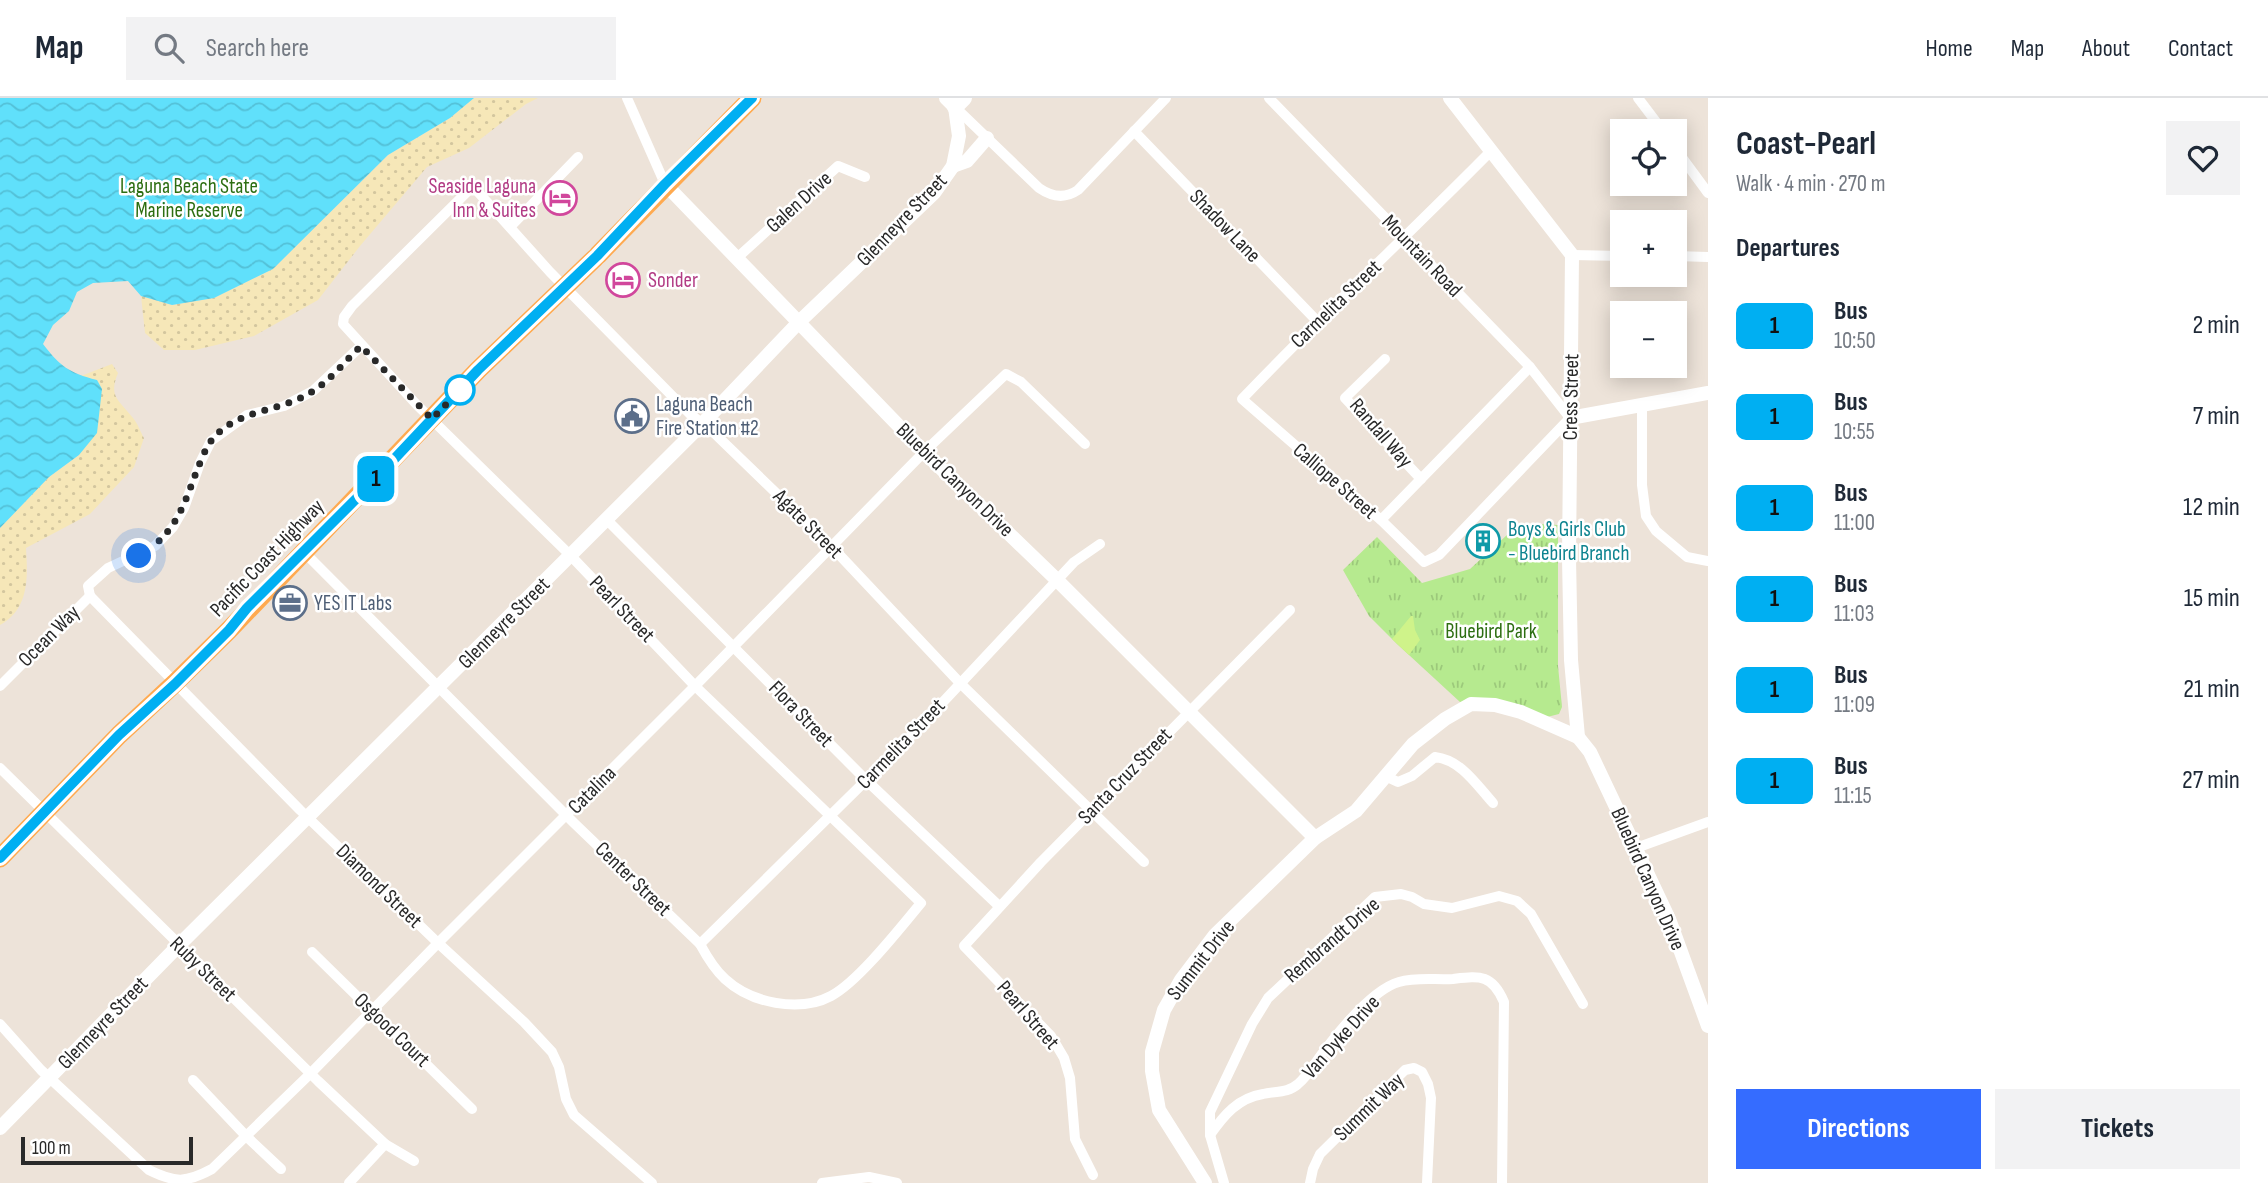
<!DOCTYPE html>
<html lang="en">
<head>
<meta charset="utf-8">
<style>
  body { margin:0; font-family:"Sofia Sans Condensed",sans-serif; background:#f2f2f3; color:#1f2937; height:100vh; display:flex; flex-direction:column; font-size:26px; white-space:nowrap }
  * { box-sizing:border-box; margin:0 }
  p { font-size:23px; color:#747a83 }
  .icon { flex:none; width:38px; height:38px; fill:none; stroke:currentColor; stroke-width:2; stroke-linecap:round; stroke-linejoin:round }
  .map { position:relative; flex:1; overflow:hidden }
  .side { display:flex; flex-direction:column; background:#fff; width:560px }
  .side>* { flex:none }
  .badge { padding:0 14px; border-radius:10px; font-size:24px; line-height:46px }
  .fabs { position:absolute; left:1610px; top:21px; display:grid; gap:14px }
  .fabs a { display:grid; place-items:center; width:77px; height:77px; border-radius:0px; background:#fff; box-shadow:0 4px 18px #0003; font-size:35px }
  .scale { position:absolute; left:21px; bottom:18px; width:172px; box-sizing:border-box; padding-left:7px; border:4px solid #292929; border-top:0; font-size:19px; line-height:24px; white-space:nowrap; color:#292929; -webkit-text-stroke:5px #fff; paint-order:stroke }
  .you { position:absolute; width:35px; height:35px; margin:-18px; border:5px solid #fff; border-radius:50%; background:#1a73e8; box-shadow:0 0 0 10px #1a73e833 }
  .map>.badge { position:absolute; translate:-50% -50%; box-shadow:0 0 0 4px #fff }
  h2 { padding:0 28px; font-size:26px; line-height:63px }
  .round { display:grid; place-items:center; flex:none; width:74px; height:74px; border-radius:0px; background:#f2f2f3 }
  .overview { display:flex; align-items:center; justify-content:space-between; height:119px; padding:0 28px }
  h1 { font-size:33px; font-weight:700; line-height:52px }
  .primary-button { display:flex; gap:14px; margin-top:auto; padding:14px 28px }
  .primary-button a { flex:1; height:80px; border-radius:0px; background:#356cff; color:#fff; font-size:28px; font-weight:700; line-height:80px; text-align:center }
  .primary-button a+a { background:#f2f2f3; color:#1f2937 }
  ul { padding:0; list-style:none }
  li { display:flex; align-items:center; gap:21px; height:91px; padding:0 28px }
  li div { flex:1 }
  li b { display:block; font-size:26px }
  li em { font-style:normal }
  li .badge { min-width:77px; font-weight:700; text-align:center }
  header { display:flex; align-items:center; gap:42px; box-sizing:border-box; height:98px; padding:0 35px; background:#fff; border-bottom:2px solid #e0e1e3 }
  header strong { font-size:33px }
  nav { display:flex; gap:38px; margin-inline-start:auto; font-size:24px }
  .search { width:490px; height:63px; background:#f2f2f3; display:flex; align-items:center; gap:18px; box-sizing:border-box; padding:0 24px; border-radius:0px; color:#747a83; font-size:26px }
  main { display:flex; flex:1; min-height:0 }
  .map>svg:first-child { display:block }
  .sand { fill:url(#sand-dots) }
  .park { fill:url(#park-tufts) }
  .pitch { fill:#cff38a }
  .water { fill:url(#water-waves) }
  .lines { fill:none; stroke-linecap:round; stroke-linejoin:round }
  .minor { stroke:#fff; stroke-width:10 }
  .tertiary { stroke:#fff; stroke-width:14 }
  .secondary { stroke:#fff; stroke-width:16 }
  .trunk { stroke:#ffaa50; stroke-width:19 }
  .line-casing { stroke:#fff; stroke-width:16 }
  .line { stroke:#00aff2; stroke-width:10 }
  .walk { stroke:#292929; stroke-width:7; stroke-dasharray:0 12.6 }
  .stop-dot { fill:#fff; stroke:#00aff2; stroke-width:3.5 }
  .labels { text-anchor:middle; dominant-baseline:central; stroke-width:5; stroke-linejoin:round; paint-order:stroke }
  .park-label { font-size:21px; fill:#2d6e12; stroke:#fff }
  .hotel-label { font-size:21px; fill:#b23c85; stroke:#fff; text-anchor:end }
  .street-label { font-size:21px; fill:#292929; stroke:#fff }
  .service-label { font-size:21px; fill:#4e5e75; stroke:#fff; text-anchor:start }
  .culture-label { font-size:21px; fill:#0d838f; stroke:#fff; text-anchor:start }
</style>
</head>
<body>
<header>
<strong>Map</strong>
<div class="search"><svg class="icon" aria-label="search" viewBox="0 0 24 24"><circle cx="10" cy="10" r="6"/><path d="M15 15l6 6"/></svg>Search here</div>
<nav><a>Home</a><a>Map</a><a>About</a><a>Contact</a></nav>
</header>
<main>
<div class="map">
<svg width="1708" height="1085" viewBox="0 0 1708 1085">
  <defs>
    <pattern id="sand-dots" width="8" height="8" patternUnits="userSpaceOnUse" patternTransform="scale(1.75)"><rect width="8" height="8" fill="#f6e7b8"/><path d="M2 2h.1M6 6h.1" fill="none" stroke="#d3c69e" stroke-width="1.8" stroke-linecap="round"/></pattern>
    <pattern id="park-tufts" width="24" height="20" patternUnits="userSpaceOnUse" patternTransform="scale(1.75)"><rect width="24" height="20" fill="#b6ea8f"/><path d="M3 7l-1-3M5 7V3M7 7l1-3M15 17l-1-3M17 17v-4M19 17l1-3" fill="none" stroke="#9cc97b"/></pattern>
    <pattern id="water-waves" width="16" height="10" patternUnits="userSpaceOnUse" patternTransform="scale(1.75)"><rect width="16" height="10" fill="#60e0fb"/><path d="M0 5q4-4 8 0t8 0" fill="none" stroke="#53c0d7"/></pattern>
  </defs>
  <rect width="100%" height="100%" fill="#ede3d9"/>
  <!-- sand -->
  <g class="sand">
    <polygon points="474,0 538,0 526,6 469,50 427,69 360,148 318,202 254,238 195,252 164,252 145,235 141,198 172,207 214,200 273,171 388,57 450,20"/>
    <path d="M112 266 118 275C108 299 119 302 133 320 138 326 140 333 144 340L134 369 90 416 26 450C28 480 29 511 0 527V430L49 379 79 357 96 282 81 278Z"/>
  </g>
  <!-- park -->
  <polygon class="park" points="1520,425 1558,427 1558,568 1562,609 1559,616 1547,619 1488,600 1460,604 1397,546 1369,518 1343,472 1377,439 1422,485 1470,471"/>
  <!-- pitch -->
  <polygon class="pitch" points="1411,518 1413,518 1415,532 1420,542 1409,557 1392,541"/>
  <!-- water -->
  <path class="water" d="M0 0H474L450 20 388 57 273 171 214 200 172 207 141 198 128 183 93 185 77 194 69 213 53 227 43 246C60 268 69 275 97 282L102 291 97 335 79 357 49 379 0 430Z"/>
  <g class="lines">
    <!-- minor -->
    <g class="minor">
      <polyline points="627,0 665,86"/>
      <path d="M1269 0 1530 269 1570 320 1439 457 1424 464 1381 422 1242 301C1323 216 1409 136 1491 53"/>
      <polyline points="1638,0 1663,33"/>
      <path d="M955 9 1039 90C1052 99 1065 101 1078 92L1166 0"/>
      <polyline points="1134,33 1317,223"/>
      <polyline points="1675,50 1708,95"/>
      <polyline points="510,129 578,59"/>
      <polyline points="1572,157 1622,158"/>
      <polyline points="1675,158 1708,159"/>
      <polyline points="737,160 838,68 865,79"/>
      <polyline points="1385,261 1345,300 1421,381"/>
      <polyline points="1642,307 1642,387 1646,418 1656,433 1687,459 1708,463"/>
      <polyline points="606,421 866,682 999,808"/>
      <polyline points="1381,422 1530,269"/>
      <path d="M304 454 574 725 700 846C707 859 714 871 725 881 751 905 799 915 831 898 858 884 901 829 921 805L695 588 571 458 417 307 343 226 344 219 352 208 471 90 478 94 550 174 690 316 713 334 832 449 960 585 1144 764"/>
      <polyline points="90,498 300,712 438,845 524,924 552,954 559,969 566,1001 574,1017 652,1085"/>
      <polyline points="90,498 88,488 108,470 155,448 173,429 184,410 200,365 211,343 247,317 284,308 313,293 361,248"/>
      <polyline points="0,588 90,498"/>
      <polyline points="0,670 318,983 385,1046 414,1063"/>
      <path d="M1385 678 1398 684 1412 678 1435 659C1461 662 1476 686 1493 705"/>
      <polyline points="1636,750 1708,724"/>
      <polyline points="700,846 914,635 1074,464 1100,446"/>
      <polyline points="312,854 472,1011"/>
      <path d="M0 926 41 972 149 1072C175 1085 186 1085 212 1071L310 976 438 845 695 588 924 354 1006 276 1021 284 1085 346"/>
      <polyline points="193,982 246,1038 281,1071"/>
      <path d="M1210 1037C1224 1017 1238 1000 1263 996 1276 993 1288 995 1298 986 1309 977 1316 963 1325 952 1341 931 1374 891 1399 884 1416 879 1435 882 1453 881 1480 878 1492 876 1504 904L1502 1085"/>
      <polyline points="1093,1077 1075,1041 1070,980 1064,960 1051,938 964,848 1041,764 1290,512"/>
      <polyline points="349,1085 385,1046"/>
      <polyline points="822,1085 869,1079 897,1085"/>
      <polyline points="1224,1085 1210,1037 1210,1014 1252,926 1268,900 1375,799 1401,796 1412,799 1424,806 1452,810 1499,798 1517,803 1531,816 1583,906"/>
      <polyline points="1310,1085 1313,1071 1320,1056 1405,972 1414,970 1422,974 1428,986 1431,1000 1427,1085"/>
    </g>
    <!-- tertiary -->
    <g class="tertiary">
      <polyline points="1450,0 1572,157 1569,460 1571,562 1578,639"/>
      <polyline points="953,68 967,63 987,40"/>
      <polyline points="665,86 924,354 1057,482 1315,740"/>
      <polyline points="1570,320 1708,295"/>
      <polyline points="0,1030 179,847 702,326 799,224 934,95 953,68 959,38 955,9 946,0"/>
      <polyline points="1205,1085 1159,1012 1152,973 1152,954 1164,912 1181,882 1215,837 1315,740 1356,713 1413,646 1445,621 1471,606 1495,607 1521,614 1578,639 1590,654 1669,821 1708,928"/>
    </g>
    <!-- secondary -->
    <polyline class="secondary" points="955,9 964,0"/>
    <!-- trunk -->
    <g class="trunk">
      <polyline points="598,157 752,0"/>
      <polyline points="0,760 119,637 175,585 229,532 478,272 595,160"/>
    </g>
  </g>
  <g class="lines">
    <!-- line casing -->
    <g class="line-casing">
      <polyline id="line" points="0,760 119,637 175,586 229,532 247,510 366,391 478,272 597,158 665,86 752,0"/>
    </g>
    <!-- line -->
    <use href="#line" class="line"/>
    <!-- walk -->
    <path class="walk" d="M139 458C175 436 183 410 197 372 201 363 205 351 211 343 234 312 279 314 310 295 329 284 345 263 361 248L432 321 460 292"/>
  </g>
  <!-- icons -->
  <defs>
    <g id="hotel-ring" transform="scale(1.75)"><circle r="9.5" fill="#fff" stroke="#d1479c" stroke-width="1.5"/><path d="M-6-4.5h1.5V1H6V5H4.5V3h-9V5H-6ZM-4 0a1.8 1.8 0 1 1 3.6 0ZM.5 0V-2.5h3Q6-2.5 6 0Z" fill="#d1479c"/></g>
    <g id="civic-ring" transform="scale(1.75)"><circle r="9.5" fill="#fff" stroke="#5c6f8a" stroke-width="1.5"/><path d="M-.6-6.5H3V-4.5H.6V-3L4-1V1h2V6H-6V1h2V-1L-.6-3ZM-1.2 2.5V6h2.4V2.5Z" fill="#5c6f8a"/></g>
    <g id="building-ring" transform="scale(1.75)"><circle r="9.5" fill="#fff" stroke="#0f9aa8" stroke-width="1.5"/><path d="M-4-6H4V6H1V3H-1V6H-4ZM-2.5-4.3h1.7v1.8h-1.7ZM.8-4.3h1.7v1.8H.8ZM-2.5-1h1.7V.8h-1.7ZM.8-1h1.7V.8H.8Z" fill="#0f9aa8"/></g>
    <g id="office-ring" transform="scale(1.75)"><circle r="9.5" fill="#fff" stroke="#5c6f8a" stroke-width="1.5"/><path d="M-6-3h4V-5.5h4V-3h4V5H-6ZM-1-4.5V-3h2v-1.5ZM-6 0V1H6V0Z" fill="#5c6f8a"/></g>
  </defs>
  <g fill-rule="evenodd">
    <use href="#hotel-ring" x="560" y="100"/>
    <use href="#hotel-ring" x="623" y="182"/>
    <use href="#civic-ring" x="632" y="318"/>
    <use href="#building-ring" x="1483" y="443"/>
    <use href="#office-ring" x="290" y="505"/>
  </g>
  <!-- markers -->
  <circle class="stop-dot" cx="460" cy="292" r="14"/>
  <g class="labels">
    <!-- park labels -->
    <g class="park-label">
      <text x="189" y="88">Laguna Beach State<tspan x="189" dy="24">Marine Reserve</tspan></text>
      <text x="1491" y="533">Bluebird Park</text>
    </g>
    <!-- hotel labels -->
    <g class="hotel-label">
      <text x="536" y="88">Seaside Laguna<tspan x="536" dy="24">Inn &amp; Suites</tspan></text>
      <text x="648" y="182" text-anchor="start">Sonder</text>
    </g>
    <!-- street labels -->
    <g class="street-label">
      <text transform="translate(799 104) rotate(-42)">Galen Drive</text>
      <text transform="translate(902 122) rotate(-46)">Glenneyre Street</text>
      <text transform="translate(1225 128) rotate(46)">Shadow Lane</text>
      <text transform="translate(1422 158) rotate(46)">Mountain Road</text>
      <text transform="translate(1336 206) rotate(-44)">Carmelita Street</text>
      <text transform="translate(1571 299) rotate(-89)">Cress Street</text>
      <text transform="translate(1381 335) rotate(49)">Randall Way</text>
      <text transform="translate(955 382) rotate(44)">Bluebird Canyon Drive</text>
      <text transform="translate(1335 383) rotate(41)">Calliope Street</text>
      <text transform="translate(808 426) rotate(45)">Agate Street</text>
      <text transform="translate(267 460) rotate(-46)">Pacific Coast Highway</text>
      <text transform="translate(622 511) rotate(46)">Pearl Street</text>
      <text transform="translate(504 525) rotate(-45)">Glenneyre Street</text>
      <text transform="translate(49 538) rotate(-45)">Ocean Way</text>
      <text transform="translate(801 616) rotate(46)">Flora Street</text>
      <text transform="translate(901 646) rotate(-46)">Carmelita Street</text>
      <text transform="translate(1125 678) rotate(-46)">Santa Cruz Street</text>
      <text transform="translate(592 692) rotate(-45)">Catalina</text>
      <text transform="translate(633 781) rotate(44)">Center Street</text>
      <text transform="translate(1648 781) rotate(66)">Bluebird Canyon Drive</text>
      <text transform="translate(379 788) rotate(44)">Diamond Street</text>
      <text transform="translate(1332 842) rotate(-41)">Rembrandt Drive</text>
      <text transform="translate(1201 862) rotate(-52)">Summit Drive</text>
      <text transform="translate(203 871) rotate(44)">Ruby Street</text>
      <text transform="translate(1028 917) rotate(49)">Pearl Street</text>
      <text transform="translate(103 925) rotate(-46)">Glenneyre Street</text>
      <text transform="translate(392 932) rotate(44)">Osgood Court</text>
      <text transform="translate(1341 939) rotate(-48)">Van Dyke Drive</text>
      <text transform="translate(1369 1009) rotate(-44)">Summit Way</text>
    </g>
    <!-- service labels -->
    <g class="service-label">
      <text x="656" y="306">Laguna Beach<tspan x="656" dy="24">Fire Station #2</tspan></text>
      <text x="314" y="505">YES IT Labs</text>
    </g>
    <!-- culture labels -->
    <g class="culture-label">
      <text x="1508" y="431">Boys &amp; Girls Club<tspan x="1508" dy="24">- Bluebird Branch</tspan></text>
    </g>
  </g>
</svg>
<div class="fabs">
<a><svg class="icon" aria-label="locate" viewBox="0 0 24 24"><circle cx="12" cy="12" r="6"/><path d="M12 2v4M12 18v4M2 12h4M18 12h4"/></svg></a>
<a>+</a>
<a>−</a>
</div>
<div class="scale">100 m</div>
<div class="you" style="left:139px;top:458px"></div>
<b class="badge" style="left:376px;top:381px;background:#00aff2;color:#111">1</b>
</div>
<section class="side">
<div class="overview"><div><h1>Coast-Pearl</h1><p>Walk · 4 min · 270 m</p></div><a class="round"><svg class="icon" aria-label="heart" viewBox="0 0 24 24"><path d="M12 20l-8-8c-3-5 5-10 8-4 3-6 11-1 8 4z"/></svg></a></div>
<h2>Departures</h2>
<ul>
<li><span class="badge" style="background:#00aff2;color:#111">1</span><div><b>Bus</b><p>10:50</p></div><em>2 min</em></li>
<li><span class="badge" style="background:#00aff2;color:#111">1</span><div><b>Bus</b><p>10:55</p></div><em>7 min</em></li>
<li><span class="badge" style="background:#00aff2;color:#111">1</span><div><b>Bus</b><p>11:00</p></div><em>12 min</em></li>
<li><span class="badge" style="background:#00aff2;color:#111">1</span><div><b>Bus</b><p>11:03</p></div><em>15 min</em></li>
<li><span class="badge" style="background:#00aff2;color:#111">1</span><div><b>Bus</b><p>11:09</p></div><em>21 min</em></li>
<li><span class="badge" style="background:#00aff2;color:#111">1</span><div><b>Bus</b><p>11:15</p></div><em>27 min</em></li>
</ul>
<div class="primary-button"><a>Directions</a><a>Tickets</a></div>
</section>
</main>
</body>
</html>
